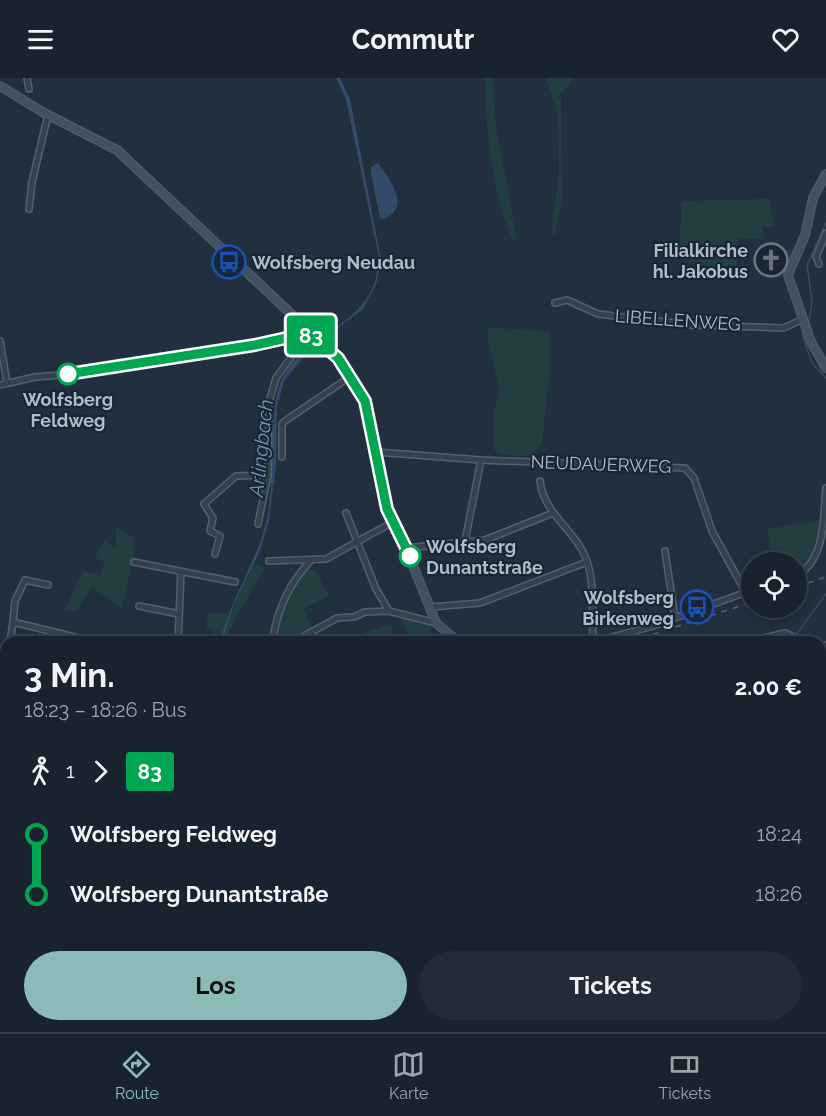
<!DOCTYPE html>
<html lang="de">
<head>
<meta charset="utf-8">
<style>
  body { margin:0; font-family:Raleway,sans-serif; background:#222b37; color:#f1f3f6; height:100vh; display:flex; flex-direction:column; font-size:22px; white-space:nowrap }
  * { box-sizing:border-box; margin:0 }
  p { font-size:20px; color:#9fa4aa }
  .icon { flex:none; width:33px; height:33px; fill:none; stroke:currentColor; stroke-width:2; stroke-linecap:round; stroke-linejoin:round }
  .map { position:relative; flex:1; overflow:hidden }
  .drawer { position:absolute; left:0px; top:558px; width:826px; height:396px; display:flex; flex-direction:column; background:#19232f; border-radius:18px 18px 0 0; box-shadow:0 3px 9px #0003,0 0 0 2px #37404b }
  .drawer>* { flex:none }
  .badge { padding:0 12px; border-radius:4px; font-size:21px; line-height:39px }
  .controls { position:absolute; left:741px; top:474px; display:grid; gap:12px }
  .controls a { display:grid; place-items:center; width:66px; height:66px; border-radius:50%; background:#19232f; box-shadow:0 3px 9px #0003,0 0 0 2px #37404b; font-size:30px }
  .map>.badge { position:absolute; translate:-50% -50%; box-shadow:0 0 0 3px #fff }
  .legs { display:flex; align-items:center; gap:9px; height:66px; padding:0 24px; font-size:20px }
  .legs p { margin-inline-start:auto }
  .summary { display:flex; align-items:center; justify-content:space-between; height:102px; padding:0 24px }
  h1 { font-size:33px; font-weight:700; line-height:45px }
  .primary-button { display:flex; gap:12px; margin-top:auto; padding:12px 24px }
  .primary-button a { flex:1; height:69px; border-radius:36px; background:#8bbbb9; color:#111; font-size:24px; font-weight:700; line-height:69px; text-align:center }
  .primary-button a+a { background:#222b37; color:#f1f3f6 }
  ul { padding:0 24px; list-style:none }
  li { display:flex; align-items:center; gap:21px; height:60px; font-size:22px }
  li i { display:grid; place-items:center; width:9px; height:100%; margin:0 8px; background:currentColor }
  li i::after { content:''; width:15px; height:15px; margin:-8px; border:4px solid; border-radius:50%; background:#19232f }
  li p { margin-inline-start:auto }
  li:first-child i { background:linear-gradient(#0000 50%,currentColor 0) }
  li:last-child i { background:linear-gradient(currentColor 50%,#0000 0) }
  header { display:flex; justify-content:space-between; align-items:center; height:78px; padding:0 24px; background:#19232f; font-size:27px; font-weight:700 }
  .tab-bar { display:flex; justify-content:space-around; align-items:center; height:84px; border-top:2px solid #37404b; background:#19232f; font-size:16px; color:#9fa4aa }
  .tab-bar a { display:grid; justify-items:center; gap:3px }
  .tab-bar .active { color:#8bbbb9 }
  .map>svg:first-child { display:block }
  .green { fill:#233e40 }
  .water { fill:#334b68 }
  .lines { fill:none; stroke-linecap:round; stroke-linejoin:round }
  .stream { stroke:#334b68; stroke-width:1.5 }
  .canal { stroke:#334b68; stroke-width:4.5 }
  .minor-casing { stroke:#535f6d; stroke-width:8 }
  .tertiary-casing { stroke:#535f6d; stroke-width:9 }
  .secondary-casing { stroke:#535f6d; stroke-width:10 }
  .primary-casing { stroke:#3e4a58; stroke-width:11 }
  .minor { stroke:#35414f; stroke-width:5 }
  .tertiary { stroke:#35414f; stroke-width:7 }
  .secondary { stroke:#425062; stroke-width:8 }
  .primary { stroke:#53606f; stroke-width:9 }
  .rail { stroke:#566576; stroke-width:1.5; stroke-dasharray:6 6; stroke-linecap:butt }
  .line-1-casing { stroke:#fff; stroke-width:14 }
  .line-1 { stroke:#00a651; stroke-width:9 }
  .stop-1-dot { fill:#fff; stroke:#00a651; stroke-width:3 }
  .labels { text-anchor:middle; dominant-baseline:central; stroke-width:4.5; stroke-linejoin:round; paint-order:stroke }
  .poi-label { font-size:18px; font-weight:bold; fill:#b1bcca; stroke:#1a2634; text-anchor:end }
  .street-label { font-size:18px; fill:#b1bcca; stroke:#1a2634 }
  .stop-label { font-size:18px; font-weight:bold; fill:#b1bcca; stroke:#1a2634 }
  .water-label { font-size:20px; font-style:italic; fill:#7594b5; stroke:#1a2634 }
</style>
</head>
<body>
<header><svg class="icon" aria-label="menu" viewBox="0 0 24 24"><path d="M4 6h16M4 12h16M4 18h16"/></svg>Commutr<svg class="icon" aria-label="heart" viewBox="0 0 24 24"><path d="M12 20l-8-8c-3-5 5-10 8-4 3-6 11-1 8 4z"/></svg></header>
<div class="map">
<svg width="826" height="954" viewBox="0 0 826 954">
  <rect width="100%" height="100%" fill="#212f3f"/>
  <!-- green -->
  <g class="green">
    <path d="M485 0H493L496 48 517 160 512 163C493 113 485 54 485 0Z"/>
    <polygon points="546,0 574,0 561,16 562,123 555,156 551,157 559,95 558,37"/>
    <polygon points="769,121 774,148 763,149 764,161 738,160 736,200 687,184 679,174 682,123"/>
    <polygon points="763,169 795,172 781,193 762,192 758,185"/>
    <polygon points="488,249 550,254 550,289 542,366 531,378 500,377 493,370 494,333 500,313 488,264"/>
    <path d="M819 443C817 461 815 477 802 492L797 489 796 484H772L767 451Z"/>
    <polygon points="116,448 134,460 134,477 122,530 92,509 76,533 65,531 83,493 99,498 105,483 94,482 104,462 116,471"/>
    <polygon points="254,486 265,490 235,541 226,564 222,564 234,526"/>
    <path d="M309 491 315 492 329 518 304 531 312 550 294 561 277 558C281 534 288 506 309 491Z"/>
    <polygon points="217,535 228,535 220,564 214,564 213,554 206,551 208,536"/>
    <polygon points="401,539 432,549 428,564 357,564 355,558 391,546 397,563 407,556"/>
    <polygon points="423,948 496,948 497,952 424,954"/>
  </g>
  <!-- water -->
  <g class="water">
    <path d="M336 0H340L350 21 381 181 376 207 363 231 310 271 284 303 277 329 276 387 269 442 260 473 234 526 222 564H220C230 521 257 484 267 441 276 399 266 335 282 301 302 259 357 250 374 207 377 199 377 189 379 180L346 21Z"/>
    <path d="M378 85C390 102 412 129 384 141L380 140 371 95V89Z"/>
  </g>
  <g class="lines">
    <!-- stream -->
    <g class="stream">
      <polyline points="809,244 812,224 807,187 826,145"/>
      <polyline points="803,253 802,257 812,285 826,300"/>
      <polyline points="796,557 826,516"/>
    </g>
    <!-- canal -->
    <polyline class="canal" points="290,954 301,948"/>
    <!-- minor casing -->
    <g class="minor-casing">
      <g id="minor">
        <polyline points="27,0 29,11"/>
        <polyline points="29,131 32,104 48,37"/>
        <polyline points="819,186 816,179 826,155"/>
        <polyline points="555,225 567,222 598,236 691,247 784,250 803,241"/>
        <polyline points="0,263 7,305"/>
        <polyline points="0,307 35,299 86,295 155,281 255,267 309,255"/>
        <polyline points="376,374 481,382 685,390 694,400 712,453 746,515"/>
        <polyline points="282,379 282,346 285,343 351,298"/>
        <path d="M540 403C544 437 576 452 587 483 595 507 592 539 593 563"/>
        <polyline points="346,435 376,511 389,533"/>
        <polyline points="258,446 268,397 269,324 276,300 307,257"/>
        <polyline points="465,463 481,382"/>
        <polyline points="406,470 485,462 553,435"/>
        <polyline points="665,473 675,540"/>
        <polyline points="215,476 220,458 210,453 213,440 204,426 236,398 268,397"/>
        <path d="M311 482C289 506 279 528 273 559L295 563 337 540 354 539 365 534 389 533 436 545"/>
        <polyline points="269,483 326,481 393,444"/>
        <polyline points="134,484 235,504"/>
        <path d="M796 498C826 482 823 440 826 410"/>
        <polyline points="139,528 179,536"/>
        <polyline points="431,529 480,525 587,484"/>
        <polyline points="13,544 15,523 25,502 48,507"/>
        <polyline points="10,564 13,544 95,564"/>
        <polyline points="178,564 181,494"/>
        <polyline points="592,564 650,549 752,512"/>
        <polyline points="746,564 785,555 805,564"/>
        <polyline points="820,580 826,567"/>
        <polyline points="0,599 6,605"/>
        <polyline points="0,661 6,618"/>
        <polyline points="820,683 826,680"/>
        <polyline points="820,714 826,726"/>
        <polyline points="820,777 826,775"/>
        <polyline points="0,805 6,805"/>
        <polyline points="0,874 6,896"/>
        <polyline points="826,934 821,940 826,951"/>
        <polyline points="25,948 28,954"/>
        <polyline points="94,948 94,954"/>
        <polyline points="509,948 510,954"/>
        <polyline points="174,954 183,948"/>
        <polyline points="728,954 729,948"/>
      </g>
    </g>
    <!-- tertiary casing -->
    <g class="tertiary-casing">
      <polyline id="tertiary" points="787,948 794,954"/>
    </g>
    <!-- secondary casing -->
    <g class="secondary-casing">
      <g id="secondary">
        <polyline points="0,8 44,35 117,72 338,280 365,323 387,431 406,470 436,545 458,564"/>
        <polyline points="826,96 813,120 805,157 788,197 811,264 826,290"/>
        <polyline points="0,708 6,709"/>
      </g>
    </g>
    <!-- primary casing -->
    <g class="primary-casing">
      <g id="primary">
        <polyline points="820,617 826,616"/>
        <polyline points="608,954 653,948"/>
      </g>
    </g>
    <!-- minor -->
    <use href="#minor" class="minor"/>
    <!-- tertiary -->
    <use href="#tertiary" class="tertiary"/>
    <!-- secondary -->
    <use href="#secondary" class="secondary"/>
    <!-- primary -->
    <use href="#primary" class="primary"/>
    <!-- rail -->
    <g class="rail">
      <polyline points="796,509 826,499"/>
      <polyline points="630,564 752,524"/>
      <polyline points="374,954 374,948"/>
    </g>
  </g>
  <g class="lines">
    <!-- line-1 casing -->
    <g class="line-1-casing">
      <polyline id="line-1" points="68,296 255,267 309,255 338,280 365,323 387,431 410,478"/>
    </g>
    <!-- line-1 -->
    <use href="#line-1" class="line-1"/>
  </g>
  <!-- icons -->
  <defs>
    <g id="church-ring" transform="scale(1.725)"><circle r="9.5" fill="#1a2634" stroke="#6b7280" stroke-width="1.5"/><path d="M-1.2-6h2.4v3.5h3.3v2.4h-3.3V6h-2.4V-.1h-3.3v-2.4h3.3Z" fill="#6b7280"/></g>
    <g id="bus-ring" transform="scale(1.725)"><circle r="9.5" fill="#1a2634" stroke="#1a4fb4" stroke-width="1.5"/><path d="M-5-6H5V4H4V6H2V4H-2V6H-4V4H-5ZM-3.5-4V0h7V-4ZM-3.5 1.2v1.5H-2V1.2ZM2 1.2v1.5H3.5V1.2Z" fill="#1a4fb4"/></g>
  </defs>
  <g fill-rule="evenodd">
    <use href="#church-ring" x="771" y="182"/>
    <use href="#bus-ring" x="229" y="184"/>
    <use href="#bus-ring" x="697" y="529"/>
  </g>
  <!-- markers -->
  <g class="stop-1-dot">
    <circle cx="68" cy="296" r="10"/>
    <circle cx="410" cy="478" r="10"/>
  </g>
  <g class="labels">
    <!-- poi labels -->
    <g class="poi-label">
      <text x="748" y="172">Filialkirche<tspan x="748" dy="21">hl. Jakobus</tspan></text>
      <text x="252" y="184" text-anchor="start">Wolfsberg Neudau</text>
      <text x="674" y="519">Wolfsberg<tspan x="674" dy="21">Birkenweg</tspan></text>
    </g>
    <!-- street labels -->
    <g class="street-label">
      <text transform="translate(678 242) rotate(4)">LIBELLENWEG</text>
      <text transform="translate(601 386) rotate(2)">NEUDAUERWEG</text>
    </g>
    <!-- stop labels -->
    <g class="stop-label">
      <text x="68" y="321">Wolfsberg<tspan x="68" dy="21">Feldweg</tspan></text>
      <text x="426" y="468" text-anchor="start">Wolfsberg<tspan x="426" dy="21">Dunantstraße</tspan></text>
    </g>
    <!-- water labels -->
    <g class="water-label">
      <text transform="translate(261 370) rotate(-84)">Arlingbach</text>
    </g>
  </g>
</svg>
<div class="controls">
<a><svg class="icon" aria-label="locate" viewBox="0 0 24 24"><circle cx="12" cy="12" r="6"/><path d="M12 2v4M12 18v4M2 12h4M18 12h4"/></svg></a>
</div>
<b class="badge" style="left:311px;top:257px;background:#00a651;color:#fff">83</b>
<section class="drawer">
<div class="summary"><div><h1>3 Min.</h1><p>18:23 – 18:26 · Bus</p></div><b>2.00 €</b></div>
<div class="legs"><svg class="icon" aria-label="walk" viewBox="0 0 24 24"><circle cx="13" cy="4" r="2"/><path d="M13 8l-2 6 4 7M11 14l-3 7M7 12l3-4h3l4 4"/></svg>1<svg class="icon" aria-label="forward" viewBox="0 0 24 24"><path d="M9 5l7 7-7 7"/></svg><b class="badge" style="background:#00a651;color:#fff">83</b></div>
<ul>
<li><i style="color:#00a651"></i><b>Wolfsberg Feldweg</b><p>18:24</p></li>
<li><i style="color:#00a651"></i><b>Wolfsberg Dunantstraße</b><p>18:26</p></li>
</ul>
<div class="primary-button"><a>Los</a><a>Tickets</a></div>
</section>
</div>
<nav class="tab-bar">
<a class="active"><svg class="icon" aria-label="directions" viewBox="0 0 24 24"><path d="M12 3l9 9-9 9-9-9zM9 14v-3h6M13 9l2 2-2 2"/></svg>Route</a>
<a><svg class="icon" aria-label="map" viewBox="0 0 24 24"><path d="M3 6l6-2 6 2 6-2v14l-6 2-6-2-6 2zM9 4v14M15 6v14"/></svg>Karte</a>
<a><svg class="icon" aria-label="tickets" viewBox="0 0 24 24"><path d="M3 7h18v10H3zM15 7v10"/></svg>Tickets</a>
</nav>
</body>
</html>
